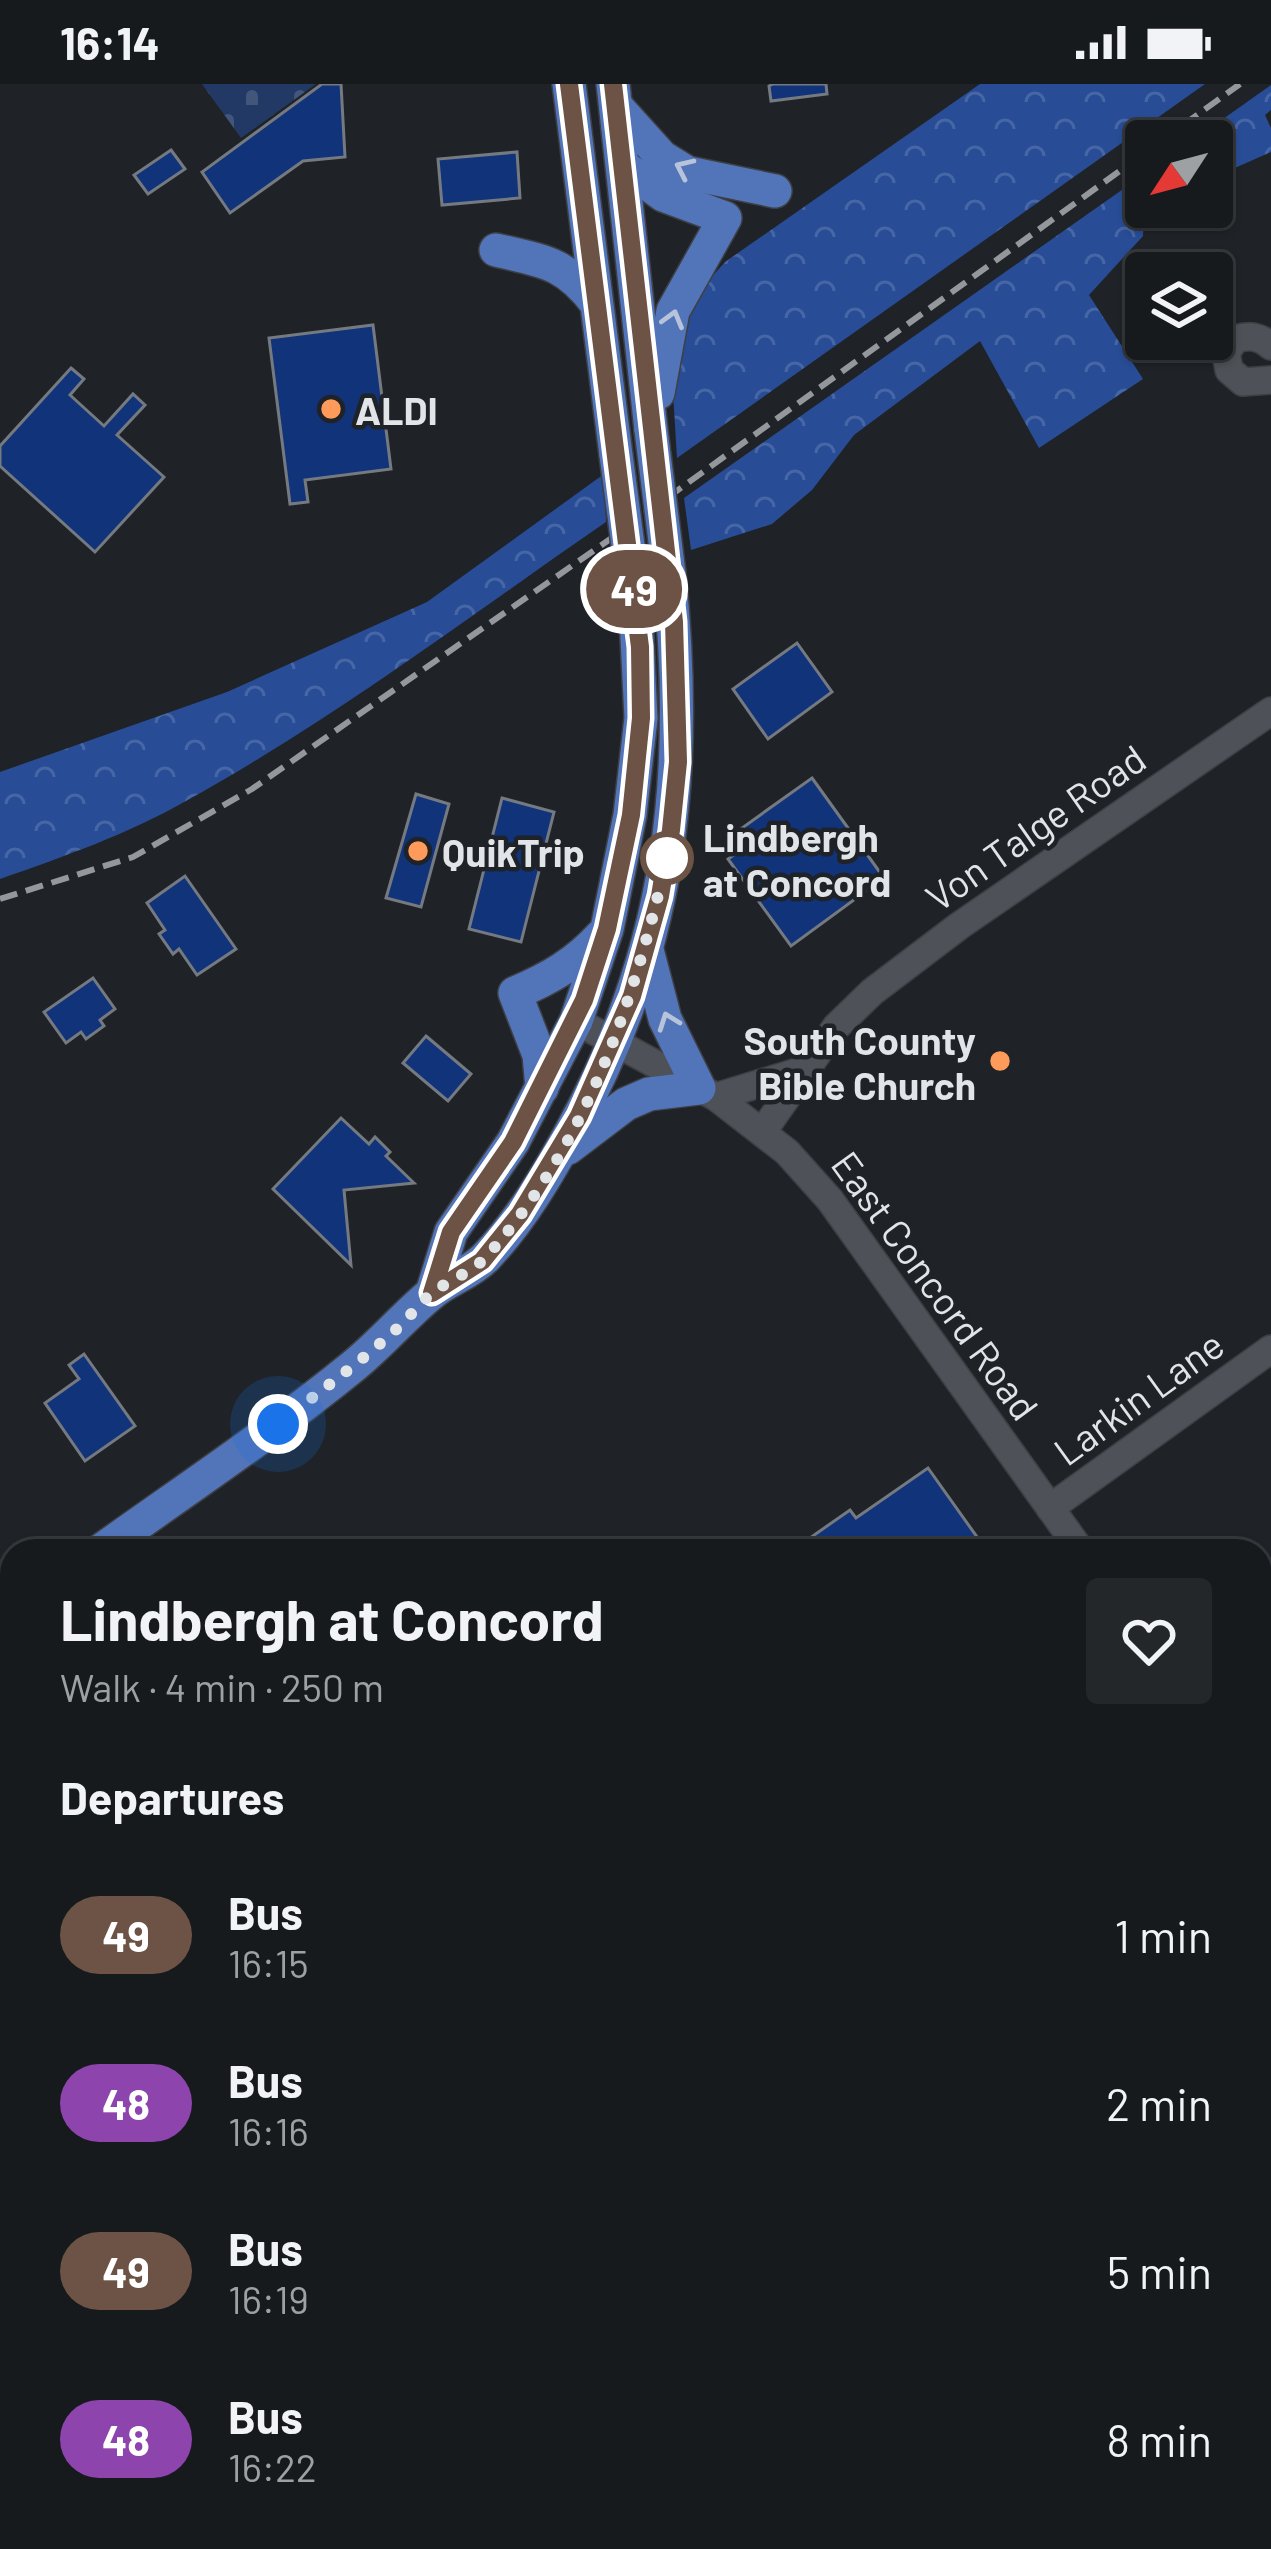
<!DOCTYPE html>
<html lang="en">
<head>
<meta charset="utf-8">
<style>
  body { margin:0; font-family:Barlow,sans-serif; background:#24272a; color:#f1f3f6; height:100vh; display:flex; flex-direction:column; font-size:45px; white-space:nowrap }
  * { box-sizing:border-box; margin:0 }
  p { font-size:39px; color:#9ea1a4 }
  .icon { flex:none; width:66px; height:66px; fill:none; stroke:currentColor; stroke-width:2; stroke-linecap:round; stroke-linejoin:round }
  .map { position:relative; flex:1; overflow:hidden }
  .details { position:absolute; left:0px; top:1455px; width:1272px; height:1011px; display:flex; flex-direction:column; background:#171a1d; border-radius:36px 36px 0 0; box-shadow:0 3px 9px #0004,0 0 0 3px #36383b }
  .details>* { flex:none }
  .badge { padding:0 24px; border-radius:39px; font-size:42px; line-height:78px }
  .needle { width:78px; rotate:234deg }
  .buttons { position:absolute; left:1125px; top:36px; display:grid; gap:24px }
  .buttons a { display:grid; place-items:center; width:108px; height:108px; border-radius:12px; background:#171a1d; box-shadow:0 3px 9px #0004,0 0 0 3px #36383b; font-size:60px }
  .you { position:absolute; width:60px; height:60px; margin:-30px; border:9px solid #fff; border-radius:50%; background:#1a73e8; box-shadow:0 0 0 18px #1a73e833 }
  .map>.badge { position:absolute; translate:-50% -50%; box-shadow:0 0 0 6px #fff }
  h2 { padding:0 60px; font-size:45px; line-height:108px }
  .round { display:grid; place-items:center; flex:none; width:126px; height:126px; border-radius:12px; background:#24272a }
  .summary { display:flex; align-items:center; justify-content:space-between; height:204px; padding:0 60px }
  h1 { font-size:57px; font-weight:700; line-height:90px }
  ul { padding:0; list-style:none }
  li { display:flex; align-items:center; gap:36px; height:168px; padding:0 60px }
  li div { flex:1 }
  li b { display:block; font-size:45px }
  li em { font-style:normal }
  li .badge { min-width:132px; font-weight:700; text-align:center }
  .status { display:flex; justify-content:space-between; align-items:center; height:84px; padding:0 60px; background:#171a1d; direction:ltr }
  .status svg { height:33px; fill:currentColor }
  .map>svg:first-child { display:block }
  .forest { fill:url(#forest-crowns) }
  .cemetery { fill:url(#cemetery-stones) }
  .building { fill:#10337a; stroke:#757980; stroke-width:3 }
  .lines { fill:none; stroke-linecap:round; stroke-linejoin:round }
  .minor-casing { stroke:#3d3f44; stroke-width:30 }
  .major-casing { stroke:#3d3f44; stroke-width:36 }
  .minor { stroke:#4e5157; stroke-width:27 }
  .major { stroke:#5274b8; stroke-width:33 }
  .rail { stroke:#94979b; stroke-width:6; stroke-dasharray:18 9; stroke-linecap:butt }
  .major-bridge-casing { stroke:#3d3f44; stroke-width:36; stroke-linecap:butt }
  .major-bridge { stroke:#5274b8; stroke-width:33 }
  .oneway { stroke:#b7c3da }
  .line-casing { stroke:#fff; stroke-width:27 }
  .line { stroke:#6c5345; stroke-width:18 }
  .walk { stroke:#e2e5e8; stroke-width:12; stroke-dasharray:0 21.6 }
  .poi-dot { fill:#ff9b5a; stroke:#1f2227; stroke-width:4.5 }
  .stop-dot { fill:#fff; stroke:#6c5345; stroke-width:6 }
  .labels { text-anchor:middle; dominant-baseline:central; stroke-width:9; stroke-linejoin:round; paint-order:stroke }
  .poi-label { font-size:39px; font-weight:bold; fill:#e2e5e8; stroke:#1f2227; text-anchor:start }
  .street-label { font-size:39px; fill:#e2e5e8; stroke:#1f2227 }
  .stop-label { font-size:39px; font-weight:bold; fill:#e2e5e8; stroke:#1f2227; text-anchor:start }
</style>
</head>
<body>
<div class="status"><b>16:14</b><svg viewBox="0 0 49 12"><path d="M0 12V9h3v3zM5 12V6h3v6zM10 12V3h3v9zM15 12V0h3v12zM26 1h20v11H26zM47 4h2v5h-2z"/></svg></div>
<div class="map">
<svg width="1271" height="2465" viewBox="0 0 1271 2465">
  <defs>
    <pattern id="forest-crowns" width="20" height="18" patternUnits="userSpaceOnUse" patternTransform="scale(3)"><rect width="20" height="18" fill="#284d96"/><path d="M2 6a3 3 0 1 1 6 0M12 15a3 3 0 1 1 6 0" fill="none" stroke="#4766a5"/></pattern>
    <pattern id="cemetery-stones" width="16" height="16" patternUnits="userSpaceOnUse" patternTransform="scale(3)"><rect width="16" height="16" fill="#223966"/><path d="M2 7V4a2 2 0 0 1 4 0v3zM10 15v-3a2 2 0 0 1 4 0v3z" fill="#42567c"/></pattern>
  </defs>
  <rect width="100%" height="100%" fill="#1f2227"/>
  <!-- forest -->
  <g class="forest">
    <polygon points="980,0 1205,0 677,374 671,276 682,226 725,178"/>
    <polygon points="1271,1 1271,26 1265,31 1271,44 1271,68 1212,94 1212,57 1192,57"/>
    <polygon points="1146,89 1143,152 1089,211 1143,295 1039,364 980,257 854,351 812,406 772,440 691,466 684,414"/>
    <path d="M604 390 606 438C468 533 333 636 186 717 128 750 63 773 0 795V688L227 608 427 518Z"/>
  </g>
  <!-- cemetery -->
  <polygon class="cemetery" points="202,0 316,0 241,54"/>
  <!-- building -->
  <g class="building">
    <polygon points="322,0 341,0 345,73 303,77 230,129 202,88"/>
    <polygon points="773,0 826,0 827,10 771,17 769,2"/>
    <polygon points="171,66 185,85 148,110 134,91"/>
    <polygon points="517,68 520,114 442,121 438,75"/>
    <polygon points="373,241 391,385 305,396 308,418 290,420 269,254"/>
    <polygon points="71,284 84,295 70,311 104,342 133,310 145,321 117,351 164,393 95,468 0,382 0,362"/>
    <polygon points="797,559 832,608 768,655 733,605"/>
    <polygon points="812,694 884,794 791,862 728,775 745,763 735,749"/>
    <polygon points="416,710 449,720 421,823 386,814"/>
    <polygon points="502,714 554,728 521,858 469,845"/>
    <polygon points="185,792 236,865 197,891 179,865 173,870 159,850 165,846 147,819"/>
    <polygon points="93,894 115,925 100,936 104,942 86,955 81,948 66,959 44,928"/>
    <polygon points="426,952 471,990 448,1017 403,979"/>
    <polygon points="341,1034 369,1060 375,1053 390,1068 386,1072 414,1099 344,1106 351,1181 273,1105"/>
    <polygon points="84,1270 135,1342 85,1377 45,1319 79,1295 69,1281"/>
    <polygon points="928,1384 987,1467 815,1467 807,1456 850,1426 856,1434"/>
  </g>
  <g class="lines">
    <!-- minor casing -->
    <g class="minor-casing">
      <g id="minor">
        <path d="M1271 262C1259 252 1250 251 1235 255L1226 269 1229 286 1243 298 1271 296"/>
        <polyline points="576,937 716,1013 787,1068 830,1116 1081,1467"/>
        <polyline points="716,1013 807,985"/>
        <polyline points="763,1047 836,943 872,908 959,842 1271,627"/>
        <polyline points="1050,1424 1271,1265"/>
        <polyline points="1260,1657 1271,1649"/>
        <polyline points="1260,1718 1271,1734"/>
        <polyline points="1260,2083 1271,2075"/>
        <polyline points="0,2415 12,2429"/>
        <polyline points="648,2454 656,2465"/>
        <polyline points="733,2465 748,2454"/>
      </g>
    </g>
    <!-- major casing -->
    <g class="major-casing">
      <g id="major">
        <polyline points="569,0 616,371"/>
        <polyline points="613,0 651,346"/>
        <polyline points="616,22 662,73 688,89 775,107"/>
        <polyline points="623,82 663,111 725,134 673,227 658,309"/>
        <path d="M496 166C543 177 565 178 596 219"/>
        <path d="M542 1004 539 971 515 909C551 894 576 879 602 851"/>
        <polyline points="568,1064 626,1020 649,1010 699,1004 665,935 647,866"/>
        <polyline points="432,1209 451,1148 513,1058 576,937 607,845 630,731 641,634 635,514"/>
        <path d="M100 1467C184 1407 271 1349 351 1284 380 1261 404 1232 432 1209 448 1196 470 1189 485 1174 520 1138 548 1090 572 1046 671 865 690 691 669 489"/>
        <polyline points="0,1539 12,1530"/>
      </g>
    </g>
    <!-- minor -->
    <use href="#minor" class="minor"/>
    <!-- major -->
    <use href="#major" class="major"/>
    <!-- rail -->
    <g class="rail">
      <polyline points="1161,57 1240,0"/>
      <polyline points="0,815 133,773 252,705 606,458 1146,68"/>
    </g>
    <!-- major-bridge casing -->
    <g class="major-bridge-casing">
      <g id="major-bridge">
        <polyline points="651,346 669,489"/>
        <polyline points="616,371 635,514"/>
      </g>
    </g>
    <!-- major-bridge -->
    <use href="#major-bridge" class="major-bridge"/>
  </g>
  <!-- one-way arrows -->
  <defs><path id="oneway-chevron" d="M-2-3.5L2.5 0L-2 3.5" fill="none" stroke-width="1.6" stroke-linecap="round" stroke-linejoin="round" transform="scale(3)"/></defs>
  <g class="oneway">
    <use href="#oneway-chevron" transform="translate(684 84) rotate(-155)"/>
    <use href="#oneway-chevron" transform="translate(673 235) rotate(-74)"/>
    <use href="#oneway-chevron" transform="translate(668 937) rotate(-110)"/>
  </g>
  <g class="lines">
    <!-- line casing -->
    <g class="line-casing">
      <polyline id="line" points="569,0 640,563 641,634 631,731 607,845 584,916 513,1058 451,1148 432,1209 482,1177 520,1130 579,1032 632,912 660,812 671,746 678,678 674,538 613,0"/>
    </g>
    <!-- line -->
    <use href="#line" class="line"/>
    <!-- walk -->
    <path class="walk" d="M278 1340C319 1308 362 1277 400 1242 411 1231 421 1218 432 1209 449 1196 472 1188 486 1173 587 1061 634 917 667 774"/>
  </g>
  <!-- markers -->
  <g class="poi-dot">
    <circle cx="331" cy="325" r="12"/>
    <circle cx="418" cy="767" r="12"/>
    <circle cx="1000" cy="977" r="12"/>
  </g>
  <circle class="stop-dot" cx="667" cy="774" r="24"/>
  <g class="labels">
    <!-- poi labels -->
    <g class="poi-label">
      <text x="355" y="325">ALDI</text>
      <text x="442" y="767">QuikTrip</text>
      <text x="976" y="955" text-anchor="end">South County<tspan x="976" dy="45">Bible Church</tspan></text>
    </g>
    <!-- street labels -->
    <g class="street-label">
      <text transform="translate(1035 743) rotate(-35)">Von Talge Road</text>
      <text transform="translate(936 1201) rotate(54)">East Concord Road</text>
      <text transform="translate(1138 1313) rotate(-36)">Larkin Lane</text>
    </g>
    <!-- stop labels -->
    <g class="stop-label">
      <text x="703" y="752">Lindbergh<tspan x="703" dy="45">at Concord</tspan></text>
    </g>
  </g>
</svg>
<div class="buttons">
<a><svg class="needle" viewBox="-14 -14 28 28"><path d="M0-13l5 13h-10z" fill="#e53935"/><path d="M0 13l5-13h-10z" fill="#9ea1a4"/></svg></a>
<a><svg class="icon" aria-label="layers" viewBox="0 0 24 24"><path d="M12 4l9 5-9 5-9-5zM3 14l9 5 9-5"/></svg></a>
</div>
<div class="you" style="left:278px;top:1340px"></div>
<b class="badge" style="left:634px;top:505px;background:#6c5345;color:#fff">49</b>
<section class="details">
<div class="summary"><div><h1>Lindbergh at Concord</h1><p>Walk · 4 min · 250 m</p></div><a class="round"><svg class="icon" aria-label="heart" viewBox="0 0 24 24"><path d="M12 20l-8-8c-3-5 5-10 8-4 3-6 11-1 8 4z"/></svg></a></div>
<h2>Departures</h2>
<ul>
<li><span class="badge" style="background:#6c5345;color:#fff">49</span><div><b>Bus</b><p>16:15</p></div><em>1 min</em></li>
<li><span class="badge" style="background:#8e44ad;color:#fff">48</span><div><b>Bus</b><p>16:16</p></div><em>2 min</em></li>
<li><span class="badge" style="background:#6c5345;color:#fff">49</span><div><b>Bus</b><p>16:19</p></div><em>5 min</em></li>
<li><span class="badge" style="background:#8e44ad;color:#fff">48</span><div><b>Bus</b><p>16:22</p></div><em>8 min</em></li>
</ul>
</section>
</div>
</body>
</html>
